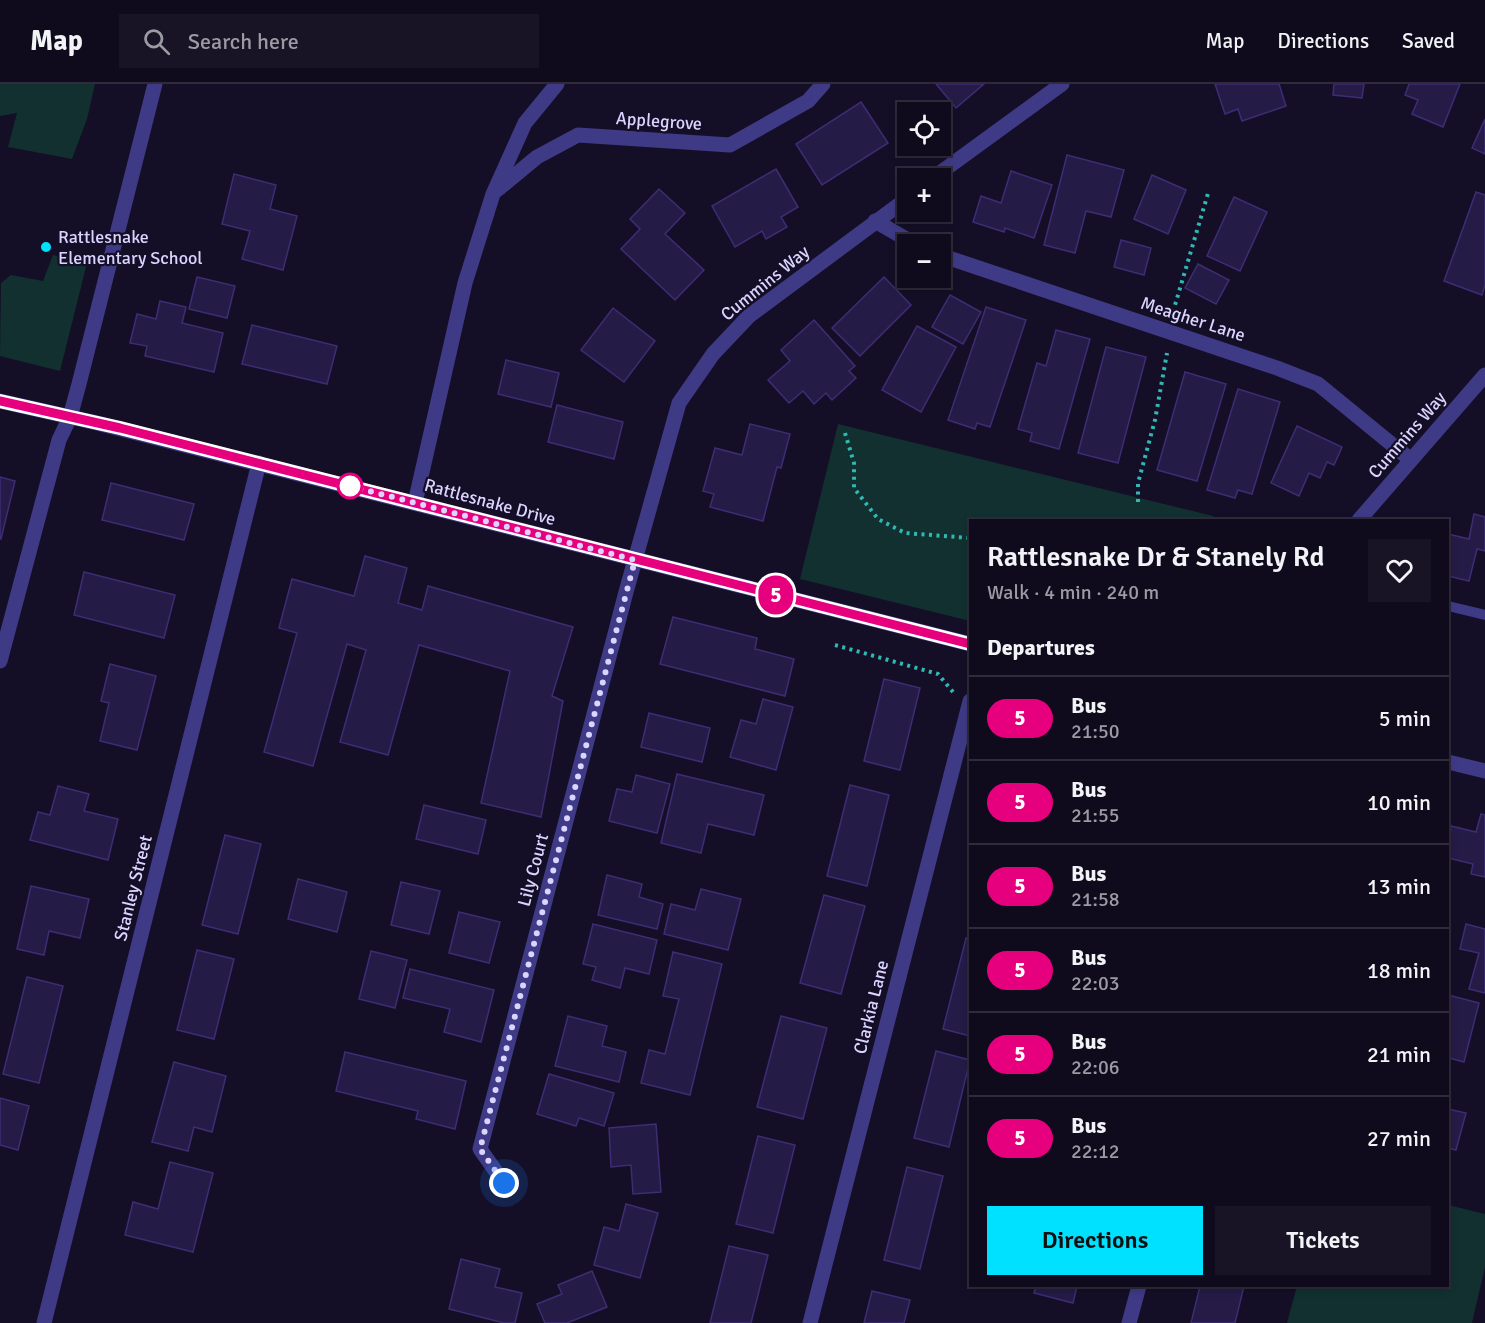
<!DOCTYPE html>
<html lang="en">
<head>
<meta charset="utf-8">
<style>
  body { margin:0; font-family:Signika,sans-serif; background:#181425; color:#f1f3f6; height:100vh; display:flex; flex-direction:column; font-size:22px; white-space:nowrap }
  * { box-sizing:border-box; margin:0 }
  p { font-size:20px; color:#9b9ba3 }
  .icon { flex:none; width:33px; height:33px; fill:none; stroke:currentColor; stroke-width:2; stroke-linecap:round; stroke-linejoin:round }
  .map { position:relative; flex:1; overflow:hidden }
  .panel { position:absolute; left:969px; top:435px; width:480px; height:768px; display:flex; flex-direction:column; background:#0f0b1c; border-radius:0px; box-shadow:0 3px 9px #0003,0 0 0 2px #2f2b3b }
  .panel>* { flex:none }
  .badge { padding:0 12px; border-radius:20px; font-size:21px; line-height:39px }
  .controls { position:absolute; left:897px; top:18px; display:grid; gap:12px }
  .controls a { display:grid; place-items:center; width:54px; height:54px; border-radius:0px; background:#0f0b1c; box-shadow:0 3px 9px #0003,0 0 0 2px #2f2b3b; font-size:30px }
  .you { position:absolute; width:30px; height:30px; margin:-15px; border:4px solid #fff; border-radius:50%; background:#1a73e8; box-shadow:0 0 0 9px #1a73e833 }
  .map>.badge { position:absolute; translate:-50% -50%; box-shadow:0 0 0 3px #fff }
  h2 { padding:0 18px; font-size:22px; line-height:54px }
  .round { display:grid; place-items:center; flex:none; width:63px; height:63px; border-radius:0px; background:#181425 }
  .overview { display:flex; align-items:center; justify-content:space-between; height:102px; padding:0 18px }
  h1 { font-size:28px; font-weight:600; line-height:45px }
  .button { display:flex; gap:12px; margin-top:auto; padding:12px 18px }
  .button a { flex:1; height:69px; border-radius:0px; background:#00e0ff; color:#111; font-size:24px; font-weight:600; line-height:69px; text-align:center }
  .button a+a { background:#181425; color:#f1f3f6 }
  ul { padding:0; list-style:none }
  li { display:flex; align-items:center; gap:18px; height:84px; padding:0 18px; border-top:2px solid #2f2b3b }
  li div { flex:1 }
  li b { display:block; font-size:22px }
  li em { font-style:normal }
  li .badge { min-width:66px; font-weight:700; text-align:center }
  header { display:flex; align-items:center; gap:36px; box-sizing:border-box; height:84px; padding:0 30px; background:#0f0b1c; border-bottom:2px solid #2f2b3b }
  header strong { font-size:28px }
  nav { display:flex; gap:33px; margin-inline-start:auto; font-size:21px }
  .search { width:420px; height:54px; background:#181425; display:flex; align-items:center; gap:15px; box-sizing:border-box; padding:0 21px; border-radius:0px; color:#9b9ba3; font-size:22px }
  .map>svg:first-child { display:block }
  .green { fill:#123030 }
  .building { fill:#251b47; stroke:#3d2d74; stroke-width:1.5 }
  .lines { fill:none; stroke-linecap:round; stroke-linejoin:round }
  .path { stroke:#2fb9b4; stroke-width:4; stroke-dasharray:3 4.5; stroke-linecap:butt }
  .service { stroke:#3f3a86; stroke-width:10 }
  .minor { stroke:#3f3a86; stroke-width:15 }
  .tertiary { stroke:#3f3a86; stroke-width:15 }
  .line-casing { stroke:#fff; stroke-width:14 }
  .line { stroke:#e6007e; stroke-width:9 }
  .walk { stroke:#dad4ff; stroke-width:6; stroke-dasharray:0 10.8 }
  .poi-dot { fill:#00e0ff; stroke:#140f26; stroke-width:2 }
  .stop-dot { fill:#fff; stroke:#e6007e; stroke-width:3 }
  .labels { text-anchor:middle; dominant-baseline:central; stroke-width:4.5; stroke-linejoin:round; paint-order:stroke }
  .street-label { font-size:18px; fill:#dad4ff; stroke:#140f26 }
  .poi-label { font-size:18px; fill:#dad4ff; stroke:#140f26; text-anchor:start }
</style>
</head>
<body>
<header>
<strong>Map</strong>
<div class="search"><svg class="icon" aria-label="search" viewBox="0 0 24 24"><circle cx="10" cy="10" r="6"/><path d="M15 15l6 6"/></svg>Search here</div>
<nav><a>Map</a><a>Directions</a><a>Saved</a></nav>
</header>
<div class="map">
<svg width="1485" height="1239" viewBox="0 0 1485 1239">
  <rect width="100%" height="100%" fill="#140f26"/>
  <!-- green -->
  <g class="green">
    <polygon points="0,0 95,0 87,35 72,75 8,63 17,29 0,32"/>
    <polygon points="53,171 87,179 60,287 0,272 1,199 11,191 43,197"/>
    <polygon points="838,340 1213,432 1212,436 970,436 970,537 800,495"/>
    <polygon points="1448,1121 1485,1130 1485,1183 1472,1239 1287,1239 1297,1202 1448,1202"/>
  </g>
  <!-- building -->
  <g class="building">
    <polygon points="936,0 984,0 956,24"/>
    <polygon points="1215,0 1279,0 1286,22 1242,37 1238,25 1225,30"/>
    <polygon points="1334,0 1364,0 1362,14 1333,11"/>
    <polygon points="1409,0 1460,0 1443,43 1412,30 1418,16 1405,11"/>
    <polygon points="861,18 888,59 822,101 796,60"/>
    <polygon points="1485,35 1485,70 1472,64"/>
    <polygon points="1067,71 1124,86 1111,133 1086,127 1075,169 1044,161"/>
    <polygon points="776,85 798,123 781,133 787,143 766,155 762,147 735,163 712,122"/>
    <polygon points="1011,87 1052,101 1034,154 1005,144 1004,148 973,138 981,112 1001,119"/>
    <polygon points="234,90 276,101 270,125 297,132 283,186 242,175 250,147 222,140"/>
    <polygon points="1152,91 1186,106 1168,150 1134,135"/>
    <polygon points="659,105 685,129 665,150 704,186 675,216 621,165 640,145 630,135"/>
    <polygon points="1476,108 1485,111 1485,201 1482,211 1444,197"/>
    <polygon points="1234,113 1267,128 1240,187 1207,172"/>
    <polygon points="1121,156 1151,164 1144,191 1114,183"/>
    <polygon points="1198,180 1229,196 1216,220 1185,204"/>
    <polygon points="197,193 235,202 227,234 189,225"/>
    <polygon points="884,193 911,221 860,272 832,244"/>
    <polygon points="950,211 981,228 963,260 932,243"/>
    <polygon points="160,217 186,223 182,239 223,249 214,288 145,272 147,262 130,259 137,230 156,235"/>
    <polygon points="986,223 1026,236 990,343 977,339 975,345 948,336"/>
    <polygon points="613,224 655,257 624,298 581,266"/>
    <polygon points="814,236 855,282 849,287 856,294 832,316 826,309 814,320 803,307 789,319 768,296 790,277 781,266"/>
    <polygon points="252,241 337,262 327,300 242,280"/>
    <polygon points="917,242 956,263 921,328 882,306"/>
    <polygon points="1056,246 1090,255 1059,365 1030,357 1032,349 1018,345 1037,279 1046,282"/>
    <polygon points="1106,263 1146,273 1118,379 1078,369"/>
    <polygon points="506,276 559,289 551,323 498,310"/>
    <polygon points="1185,288 1226,300 1197,397 1157,386"/>
    <polygon points="1238,305 1280,318 1252,410 1238,406 1235,414 1207,406"/>
    <polygon points="557,321 623,338 614,375 548,358"/>
    <polygon points="750,340 790,350 781,384 777,383 763,437 710,423 714,410 703,407 715,364 742,371"/>
    <polygon points="1297,342 1342,363 1334,381 1327,378 1320,394 1309,389 1299,412 1271,399"/>
    <polygon points="0,393 15,397 1,455 0,455"/>
    <polygon points="111,399 194,420 184,456 102,436"/>
    <polygon points="1474,430 1485,433 1485,467 1477,465 1469,497 1448,492 1448,450 1469,455"/>
    <polygon points="365,472 407,484 398,519 422,526 428,502 573,543 552,612 563,617 541,733 481,719 510,587 419,561 388,671 340,658 366,566 347,560 313,682 264,668 297,549 279,544 292,495 354,512"/>
    <polygon points="84,488 175,511 164,554 74,531"/>
    <polygon points="673,533 757,554 755,565 794,575 785,612 660,580"/>
    <polygon points="110,580 156,592 137,666 100,657 109,619 101,617"/>
    <polygon points="884,595 920,604 900,686 864,677"/>
    <polygon points="763,615 793,623 776,686 730,673 741,636 756,640"/>
    <polygon points="649,629 710,644 702,678 641,663"/>
    <polygon points="677,690 764,711 754,751 708,740 701,769 661,759"/>
    <polygon points="636,691 670,700 657,749 609,737 617,705 632,708"/>
    <polygon points="850,701 889,711 867,802 827,792"/>
    <polygon points="58,702 89,710 84,727 118,735 108,776 30,756 38,728 50,731"/>
    <polygon points="424,721 486,736 478,770 416,755"/>
    <polygon points="1481,730 1485,731 1485,793 1471,790 1473,780 1448,774 1451,742 1476,748"/>
    <polygon points="225,751 261,760 238,850 202,841"/>
    <polygon points="607,791 642,800 639,813 663,820 657,845 598,831"/>
    <polygon points="298,795 347,808 337,848 288,835"/>
    <polygon points="401,798 440,807 429,850 391,841"/>
    <polygon points="31,802 89,815 80,854 49,847 44,871 17,865"/>
    <polygon points="701,805 741,815 728,866 664,850 671,820 695,826"/>
    <polygon points="824,811 865,822 841,910 800,899"/>
    <polygon points="459,828 500,838 489,879 449,869"/>
    <polygon points="593,840 657,856 649,890 625,884 620,904 592,896 596,883 583,880"/>
    <polygon points="1466,840 1485,845 1485,909 1469,905 1479,869 1460,865"/>
    <polygon points="966,854 970,856 970,952 943,945"/>
    <polygon points="197,866 234,875 214,955 177,946"/>
    <polygon points="371,867 407,876 395,924 359,915"/>
    <polygon points="673,868 722,880 690,1011 641,999 649,966 665,970 679,915 663,912"/>
    <polygon points="410,885 494,906 481,958 444,948 450,925 403,914"/>
    <polygon points="27,893 63,902 39,999 3,990"/>
    <polygon points="1448,911 1479,919 1464,978 1449,974 1448,977"/>
    <polygon points="568,932 607,942 602,962 626,968 619,998 555,982"/>
    <polygon points="781,932 827,944 803,1035 757,1023"/>
    <polygon points="936,967 970,976 949,1063 914,1054"/>
    <polygon points="345,968 466,997 455,1045 416,1035 418,1027 336,1007"/>
    <polygon points="174,978 226,992 212,1048 194,1043 188,1067 152,1058"/>
    <polygon points="549,990 614,1009 604,1042 579,1034 576,1042 537,1030"/>
    <polygon points="0,1014 29,1022 18,1066 0,1061"/>
    <polygon points="1448,1025 1466,1029 1456,1066 1448,1064"/>
    <polygon points="656,1040 661,1108 633,1110 631,1081 611,1083 609,1044"/>
    <polygon points="758,1052 795,1061 773,1149 736,1140"/>
    <polygon points="170,1078 213,1089 193,1168 125,1151 133,1118 158,1125"/>
    <polygon points="907,1083 943,1092 920,1185 884,1176"/>
    <polygon points="626,1120 658,1129 640,1194 594,1181 604,1143 619,1147"/>
    <polygon points="729,1162 768,1171 751,1239 710,1239"/>
    <polygon points="461,1175 500,1185 495,1203 522,1209 515,1239 504,1239 449,1225"/>
    <polygon points="592,1187 607,1223 567,1239 545,1239 537,1220 562,1210 558,1201"/>
    <polygon points="1036,1202 1077,1202 1073,1219 1034,1209"/>
    <polygon points="1200,1202 1244,1202 1235,1239 1191,1239"/>
    <polygon points="872,1207 910,1216 904,1239 864,1239"/>
  </g>
  <g class="lines">
    <!-- path -->
    <g class="path">
      <polyline points="1173,228 1209,106"/>
      <polyline points="845,349 854,379 854,404 878,435 905,449 970,454"/>
      <polyline points="1138,418 1138,399 1155,336 1167,269"/>
      <polyline points="835,561 938,590 953,608"/>
    </g>
    <!-- service -->
    <polyline class="service" points="1448,522 1485,531"/>
    <!-- minor -->
    <g class="minor">
      <polyline points="933,94 1062,0"/>
      <polyline points="497,106 537,73 578,51 730,61 808,17 823,0"/>
      <polyline points="875,137 915,160"/>
      <polyline points="940,171 1277,284 1318,300 1411,376"/>
      <polyline points="415,419 465,199 493,110 525,39 557,0"/>
      <polyline points="1359,436 1485,291"/>
      <polyline points="0,577 59,356 70,333 79,300 155,0"/>
      <polyline points="504,1099 480,1065 626,508 679,319 713,270 749,232 908,114"/>
      <polyline points="44,1239 259,379"/>
      <polyline points="810,1239 970,617"/>
      <polyline points="1129,1239 1139,1202"/>
    </g>
    <!-- tertiary -->
    <g class="tertiary">
      <polyline points="0,317 97,339 970,560"/>
      <polyline points="1448,678 1485,687"/>
    </g>
  </g>
  <g class="lines">
    <!-- line casing -->
    <g class="line-casing">
      <polyline id="line" points="0,317 120,344 970,560"/>
    </g>
    <!-- line -->
    <use href="#line" class="line"/>
    <!-- walk -->
    <polyline class="walk" points="350,402 635,476 480,1065 504,1099"/>
  </g>
  <!-- markers -->
  <circle class="poi-dot" cx="46" cy="163" r="6"/>
  <circle class="stop-dot" cx="350" cy="402" r="12"/>
  <g class="labels">
    <!-- street labels -->
    <g class="street-label">
      <text transform="translate(659 37) rotate(4)">Applegrove</text>
      <text transform="translate(765 199) rotate(-39)">Cummins Way</text>
      <text transform="translate(1193 235) rotate(18)">Meagher Lane</text>
      <text transform="translate(1407 351) rotate(-49)">Cummins Way</text>
      <text transform="translate(490 418) rotate(15)">Rattlesnake Drive</text>
      <text transform="translate(533 786) rotate(-75)">Lily Court</text>
      <text transform="translate(133 804) rotate(-76)">Stanley Street</text>
      <text transform="translate(871 923) rotate(-76)">Clarkia Lane</text>
    </g>
    <!-- poi labels -->
    <g class="poi-label">
      <text x="58" y="153">Rattlesnake<tspan x="58" dy="21">Elementary School</tspan></text>
    </g>
  </g>
</svg>
<div class="controls">
<a><svg class="icon" aria-label="locate" viewBox="0 0 24 24"><circle cx="12" cy="12" r="6"/><path d="M12 2v4M12 18v4M2 12h4M18 12h4"/></svg></a>
<a>+</a>
<a>−</a>
</div>
<div class="you" style="left:504px;top:1099px"></div>
<b class="badge" style="left:776px;top:511px;background:#e6007e;color:#fff">5</b>
<section class="panel">
<div class="overview"><div><h1>Rattlesnake Dr &amp; Stanely Rd</h1><p>Walk · 4 min · 240 m</p></div><a class="round"><svg class="icon" aria-label="heart" viewBox="0 0 24 24"><path d="M12 20l-8-8c-3-5 5-10 8-4 3-6 11-1 8 4z"/></svg></a></div>
<h2>Departures</h2>
<ul>
<li><span class="badge" style="background:#e6007e;color:#fff">5</span><div><b>Bus</b><p>21:50</p></div><em>5 min</em></li>
<li><span class="badge" style="background:#e6007e;color:#fff">5</span><div><b>Bus</b><p>21:55</p></div><em>10 min</em></li>
<li><span class="badge" style="background:#e6007e;color:#fff">5</span><div><b>Bus</b><p>21:58</p></div><em>13 min</em></li>
<li><span class="badge" style="background:#e6007e;color:#fff">5</span><div><b>Bus</b><p>22:03</p></div><em>18 min</em></li>
<li><span class="badge" style="background:#e6007e;color:#fff">5</span><div><b>Bus</b><p>22:06</p></div><em>21 min</em></li>
<li><span class="badge" style="background:#e6007e;color:#fff">5</span><div><b>Bus</b><p>22:12</p></div><em>27 min</em></li>
</ul>
<div class="button"><a>Directions</a><a>Tickets</a></div>
</section>
</div>
</body>
</html>
